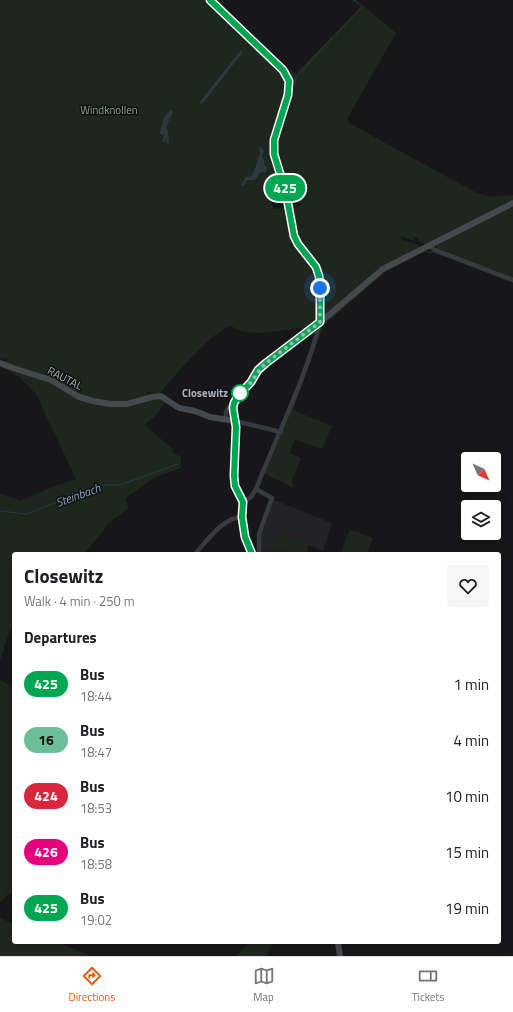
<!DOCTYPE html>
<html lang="en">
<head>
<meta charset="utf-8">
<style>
  body { margin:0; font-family:"Titillium Web",sans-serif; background:#f6f6f6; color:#202124; height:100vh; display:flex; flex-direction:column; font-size:15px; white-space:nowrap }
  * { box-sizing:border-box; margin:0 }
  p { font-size:13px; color:#757577 }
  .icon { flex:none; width:22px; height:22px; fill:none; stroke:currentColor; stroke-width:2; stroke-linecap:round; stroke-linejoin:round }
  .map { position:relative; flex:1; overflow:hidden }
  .panel { position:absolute; left:12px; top:552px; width:489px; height:392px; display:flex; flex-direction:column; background:#fff; border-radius:4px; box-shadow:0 2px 10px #0003 }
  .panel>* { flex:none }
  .badge { padding:0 8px; border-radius:13px; font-size:14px; line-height:26px }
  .needle { width:26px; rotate:135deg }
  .buttons { position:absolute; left:461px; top:452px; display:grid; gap:8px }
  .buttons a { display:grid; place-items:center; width:40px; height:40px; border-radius:4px; background:#fff; box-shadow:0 2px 10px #0003; font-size:20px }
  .you { position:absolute; width:20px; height:20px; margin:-10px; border:3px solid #fff; border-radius:50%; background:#1a73e8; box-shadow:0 0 0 6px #1a73e833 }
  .map>.badge { position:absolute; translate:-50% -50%; box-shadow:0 0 0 2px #fff }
  h2 { padding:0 12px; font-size:15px; line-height:36px }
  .round { display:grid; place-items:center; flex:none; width:42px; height:42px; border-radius:4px; background:#f6f6f6 }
  .head { display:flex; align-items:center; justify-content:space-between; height:68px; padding:0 12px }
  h1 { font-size:19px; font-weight:700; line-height:30px }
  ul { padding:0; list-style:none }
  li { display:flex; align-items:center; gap:12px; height:56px; padding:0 12px }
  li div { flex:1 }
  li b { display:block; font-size:15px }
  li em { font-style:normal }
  li .badge { min-width:44px; font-weight:700; text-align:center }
  .tab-bar { display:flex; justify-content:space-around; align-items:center; height:56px; border-top:1px solid #e0e0e0; background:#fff; font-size:11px; color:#757577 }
  .tab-bar a { display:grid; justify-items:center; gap:2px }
  .tab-bar .selected { color:#ea580c }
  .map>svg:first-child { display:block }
  .built { fill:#232326 }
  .green { fill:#1e271e }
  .water { fill:#2c393e }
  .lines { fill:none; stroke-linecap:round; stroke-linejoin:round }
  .stream { stroke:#2c393e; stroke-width:1 }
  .street { stroke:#373a3e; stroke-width:4.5 }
  .secondary { stroke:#45494e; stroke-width:6 }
  .line-casing { stroke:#fff; stroke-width:9 }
  .line { stroke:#00a651; stroke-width:6 }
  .walk { stroke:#a8b0b9; stroke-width:4; stroke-dasharray:0 7.2 }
  .stop-dot { fill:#fff; stroke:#00a651; stroke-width:2 }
  .labels { text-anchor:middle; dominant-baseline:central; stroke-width:3; stroke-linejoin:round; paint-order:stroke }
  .park-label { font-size:11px; fill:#82a57e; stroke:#121214 }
  .street-label { font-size:11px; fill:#a8b0b9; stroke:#121214 }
  .stop-label { font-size:11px; font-weight:bold; fill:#a8b0b9; stroke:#121214; text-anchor:end }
  .water-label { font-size:12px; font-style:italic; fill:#7ea4b6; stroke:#121214 }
</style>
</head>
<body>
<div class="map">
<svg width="513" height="956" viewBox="0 0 513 956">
  <rect width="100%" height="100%" fill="#171719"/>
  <!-- built -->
  <polygon class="built" points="274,500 332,523 323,551 281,533 288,552 287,554 260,554 261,534"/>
  <!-- green -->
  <g class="green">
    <path d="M0 0H208L274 63 286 78 287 89 273 137 286 198 282 199 271 200V203L274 209 288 208 291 227 312 264 317 277 318 317 316 322 310 327 307 326 306 328 307 330 304 332 301 328C281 330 247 339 230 325L212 337 186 363 159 394H156L146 391 148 395 119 403 83 397 3 361 9 359 8 358 5 359 0 358Z"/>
    <path d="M212 0H223L224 8 283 65 296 73 361 7 352 0H356L396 33 347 119 349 123 473 191C489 198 496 197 513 195V201L426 245 421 243 417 237H414V241L401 236 400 239 419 245V248L392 262 326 315 322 313V282L297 239 292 211V203L300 206 301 204 290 200 276 154V147L290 80Z"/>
    <polygon points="513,206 513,278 437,249 436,246 438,243"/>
    <polygon points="422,251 434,251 513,282 513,283 434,253 422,252 385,272 324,325 293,410 332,426 322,449 295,439 289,453 301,458 292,481 293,488 264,473 291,410 321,323 384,270"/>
    <polygon points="0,364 33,376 109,406 130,407 160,398 166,401 155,416 144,425 173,449 172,452 181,457 181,468 156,477 125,498 129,508 107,524 102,532 84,554 14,554 14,626 10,630 0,660 0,493 21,501 47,489 76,479 36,394 19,377 0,366"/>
    <polygon points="350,529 373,538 367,554 340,554"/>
    <polygon points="281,533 309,545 306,554 287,554 288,552 275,546"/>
    <polygon points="0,680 14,687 14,890 0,902"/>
    <polygon points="0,918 14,924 14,942 57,942 91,956 0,956"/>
    <polygon points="250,942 270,942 272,943 267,956 236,956"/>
  </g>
  <!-- water -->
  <g class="water">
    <polygon points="241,50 243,52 202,104 199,103"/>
    <polygon points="171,110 173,112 166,128 168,131 169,143 167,143 166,142 168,134 165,142 162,141 165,135 160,134 162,124 164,124 162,123 165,116"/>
    <polygon points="259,146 264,150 262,157 264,160 264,165 267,167 266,172 261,172 255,180 247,180 244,186 241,185 246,177 252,176 257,163 258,157 260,155"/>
  </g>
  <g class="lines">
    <!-- stream -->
    <g class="stream">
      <polyline points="354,0 358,3"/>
      <polyline points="336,34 360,9"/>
      <polyline points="294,85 296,81 296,77 332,38"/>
      <polyline points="0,511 27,514 99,485 120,485 178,464"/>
    </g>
    <!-- street -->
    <g class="street">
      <polyline points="429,245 435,250 513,280"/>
      <path d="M225 420C226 413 226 407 233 405"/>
      <polyline points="235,421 281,432"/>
      <polyline points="256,489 272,498 259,534 259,554"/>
      <path d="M243 502 251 497 256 489C278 433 305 380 320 322"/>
      <path d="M195 554C208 540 222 518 242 517"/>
    </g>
    <!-- secondary -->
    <g class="secondary">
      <polyline points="210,0 283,70 289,81 289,90 275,140 274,154 286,193 294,236 299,244 316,267 319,276 320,288 320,322"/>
      <polyline points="0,363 13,368 51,380 79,397 93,401 110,404 127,404 152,397 161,396 179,408 195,411 210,417 235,421"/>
      <polyline points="252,554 245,537 242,517 243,502 235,486 234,476 236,427 233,405 238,396 251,382 258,370 265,363 330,314 383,269 513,203"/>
      <polyline points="338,942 340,956"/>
    </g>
  </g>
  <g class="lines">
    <!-- line casing -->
    <g class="line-casing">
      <polyline id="line" points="210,0 283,70 289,81 288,95 274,140 274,154 286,193 294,236 298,244 316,267 319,276 320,288 320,322 266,363 258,370 251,382 238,396 234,403 233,408 236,427 234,476 235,486 243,502 242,517 245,537 252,554"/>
    </g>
    <!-- line -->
    <use href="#line" class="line"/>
    <!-- walk -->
    <path class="walk" d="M240 393C251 386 256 372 266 363L320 322V288"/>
  </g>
  <!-- markers -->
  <circle class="stop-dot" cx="240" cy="393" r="8"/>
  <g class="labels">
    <!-- park labels -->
    <g class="park-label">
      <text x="109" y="110">Windknollen</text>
    </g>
    <!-- street labels -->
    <g class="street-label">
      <text transform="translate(65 378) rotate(27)">RAUTAL</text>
    </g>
    <!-- stop labels -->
    <g class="stop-label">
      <text x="228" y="393">Closewitz</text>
    </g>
    <!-- water labels -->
    <g class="water-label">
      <text transform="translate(78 495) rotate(-20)">Steinbach</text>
    </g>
  </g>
</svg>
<div class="buttons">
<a><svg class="needle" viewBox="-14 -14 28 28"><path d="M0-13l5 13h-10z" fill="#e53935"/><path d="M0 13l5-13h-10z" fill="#757577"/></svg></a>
<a><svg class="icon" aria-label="layers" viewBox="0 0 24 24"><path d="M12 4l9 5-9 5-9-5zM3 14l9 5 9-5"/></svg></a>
</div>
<div class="you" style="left:320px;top:288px"></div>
<b class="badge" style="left:285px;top:188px;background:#00a651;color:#fff">425</b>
<section class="panel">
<div class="head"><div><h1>Closewitz</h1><p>Walk · 4 min · 250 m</p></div><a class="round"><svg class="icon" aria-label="heart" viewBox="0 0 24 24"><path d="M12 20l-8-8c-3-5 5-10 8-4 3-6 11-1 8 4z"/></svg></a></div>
<h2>Departures</h2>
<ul>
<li><span class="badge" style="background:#00a651;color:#fff">425</span><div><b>Bus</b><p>18:44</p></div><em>1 min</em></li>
<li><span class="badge" style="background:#6cbe98;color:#111">16</span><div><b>Bus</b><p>18:47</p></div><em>4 min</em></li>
<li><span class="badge" style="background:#d7263d;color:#fff">424</span><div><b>Bus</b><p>18:53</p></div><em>10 min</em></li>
<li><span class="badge" style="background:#e6007e;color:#fff">426</span><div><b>Bus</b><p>18:58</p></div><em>15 min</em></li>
<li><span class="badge" style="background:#00a651;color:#fff">425</span><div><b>Bus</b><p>19:02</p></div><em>19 min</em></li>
</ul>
</section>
</div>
<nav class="tab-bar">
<a class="selected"><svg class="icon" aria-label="directions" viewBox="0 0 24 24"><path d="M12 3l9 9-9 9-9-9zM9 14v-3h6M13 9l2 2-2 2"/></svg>Directions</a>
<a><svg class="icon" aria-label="map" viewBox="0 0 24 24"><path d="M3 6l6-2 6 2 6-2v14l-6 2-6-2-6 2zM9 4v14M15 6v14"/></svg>Map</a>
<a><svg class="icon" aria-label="tickets" viewBox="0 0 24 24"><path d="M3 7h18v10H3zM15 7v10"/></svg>Tickets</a>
</nav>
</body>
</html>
